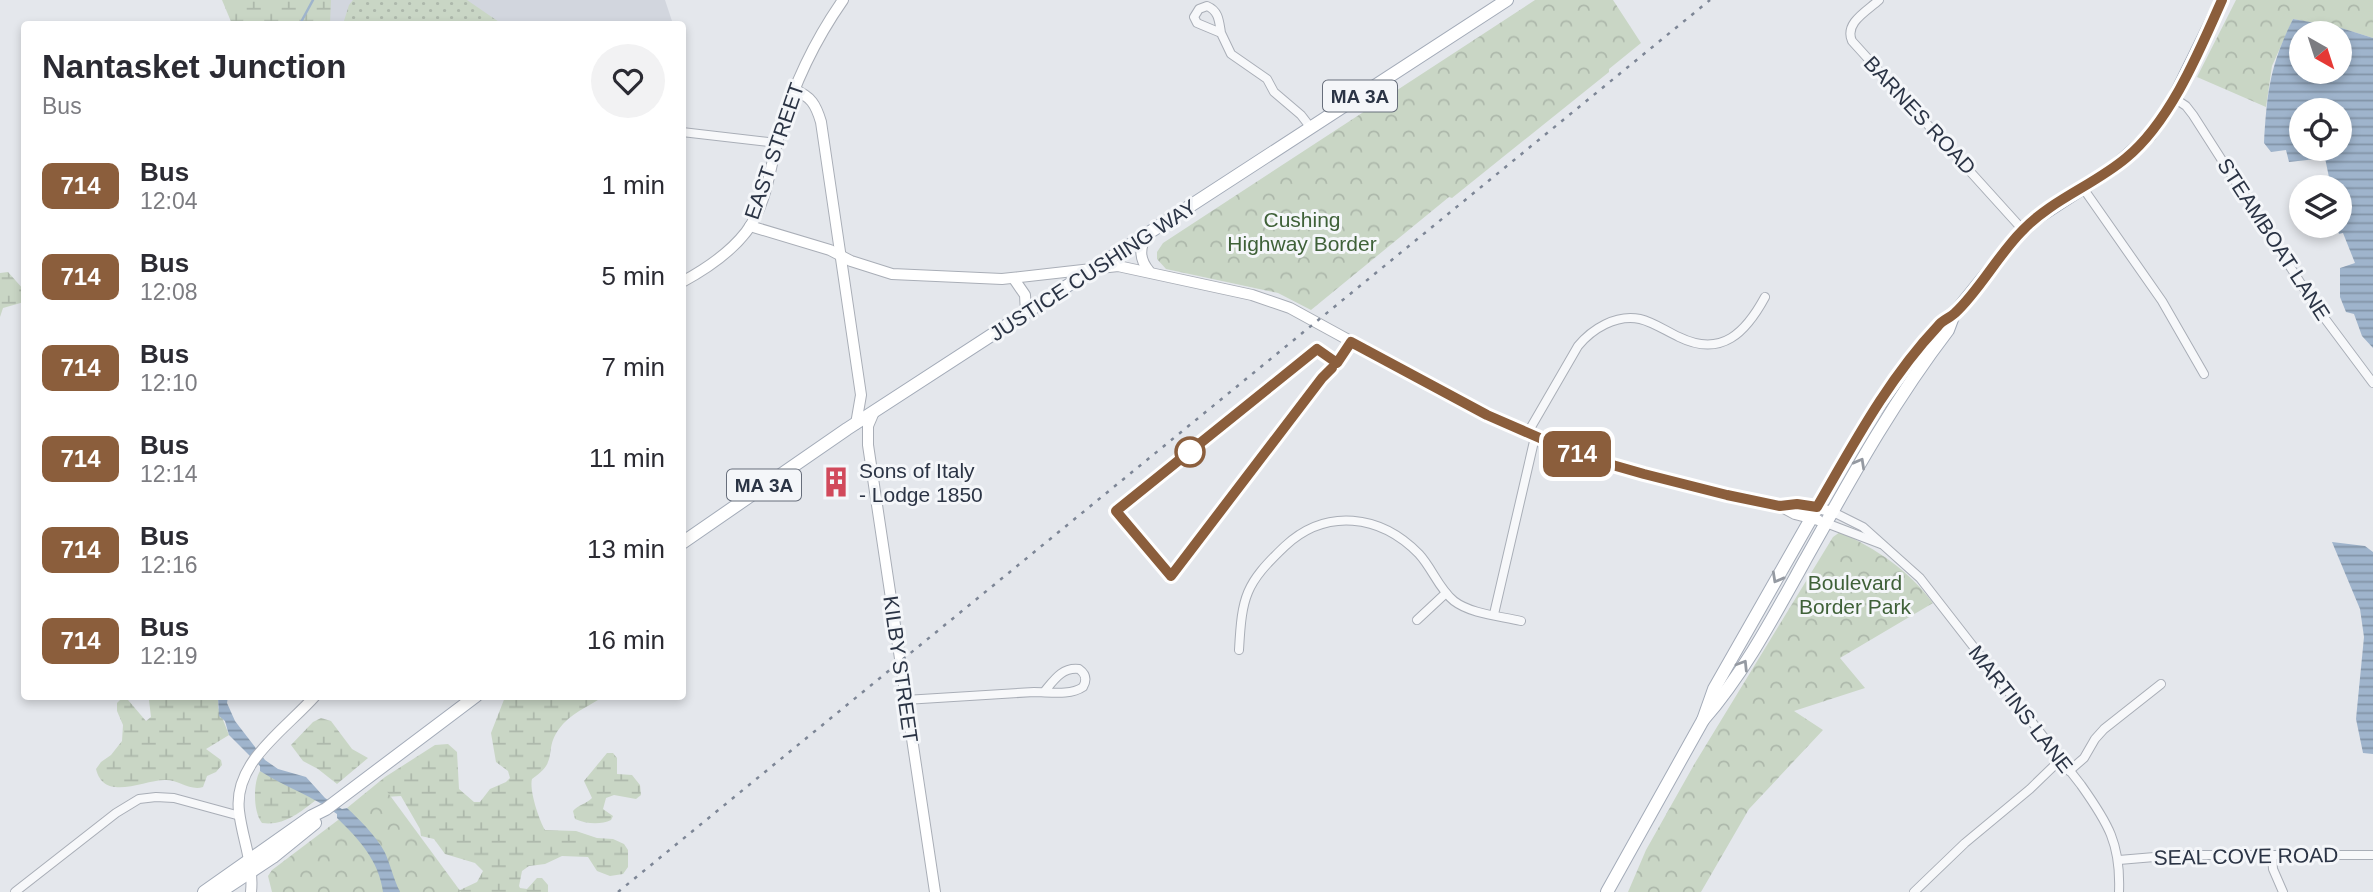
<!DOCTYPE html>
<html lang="en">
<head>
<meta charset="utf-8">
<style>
  body { margin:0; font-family:Helvetica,sans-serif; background:#f2f2f3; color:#2b2b33; height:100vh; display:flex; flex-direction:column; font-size:26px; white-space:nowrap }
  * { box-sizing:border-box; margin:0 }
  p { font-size:23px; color:#7c7c81 }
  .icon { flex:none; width:38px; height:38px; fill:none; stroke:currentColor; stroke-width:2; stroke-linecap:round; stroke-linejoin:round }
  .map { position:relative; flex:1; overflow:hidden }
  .details { position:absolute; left:21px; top:21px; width:665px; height:679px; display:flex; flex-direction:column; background:#fff; border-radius:7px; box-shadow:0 4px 10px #0003 }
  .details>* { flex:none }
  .badge { padding:0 14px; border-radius:10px; font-size:24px; line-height:46px }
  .needle { width:46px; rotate:141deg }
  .tools { position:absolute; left:2289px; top:21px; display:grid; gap:14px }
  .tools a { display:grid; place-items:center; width:63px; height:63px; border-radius:50%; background:#fff; box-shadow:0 4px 10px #0003; font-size:35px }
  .map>.badge { position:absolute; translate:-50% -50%; box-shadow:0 0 0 4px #fff }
  .round { display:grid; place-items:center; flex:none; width:74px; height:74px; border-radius:37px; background:#f2f2f3 }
  .headline { display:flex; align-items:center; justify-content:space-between; height:119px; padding:0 21px }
  h1 { font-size:33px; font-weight:700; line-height:52px }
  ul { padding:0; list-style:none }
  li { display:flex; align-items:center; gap:21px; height:91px; padding:0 21px }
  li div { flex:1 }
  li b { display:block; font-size:26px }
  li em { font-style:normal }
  li .badge { min-width:77px; font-weight:700; text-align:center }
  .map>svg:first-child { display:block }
  .built { fill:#d2d6de }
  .grass { fill:url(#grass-dots) }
  .wetland { fill:url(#wetland-marsh) }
  .park { fill:url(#park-crowns) }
  .water { fill:url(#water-rules); fill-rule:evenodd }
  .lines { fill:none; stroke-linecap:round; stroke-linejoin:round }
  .stream { stroke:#9fb4cc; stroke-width:2.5 }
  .street-casing { stroke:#a9aeb7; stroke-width:10 }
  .secondary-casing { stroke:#a9aeb7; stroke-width:12 }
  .primary-casing { stroke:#a3abb8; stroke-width:14 }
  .street { stroke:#f7f8fa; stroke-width:8 }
  .secondary { stroke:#fff; stroke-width:10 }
  .primary { stroke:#fff; stroke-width:12 }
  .rail { stroke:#7d8696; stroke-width:2.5; stroke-dasharray:3.5 7; stroke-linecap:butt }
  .oneway { stroke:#959aa2 }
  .line-casing { stroke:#fff; stroke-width:16 }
  .line { stroke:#8b5e3c; stroke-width:10 }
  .stop-dot { fill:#fff; stroke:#8b5e3c; stroke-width:3.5 }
  .labels { text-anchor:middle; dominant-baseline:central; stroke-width:6; stroke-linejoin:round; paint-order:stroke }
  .shield { fill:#f4f6f9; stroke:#676e7b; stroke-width:2 }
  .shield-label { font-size:19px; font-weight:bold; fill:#2b3445 }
  .street-label { font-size:21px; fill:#2b3445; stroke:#f4f6f9 }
  .park-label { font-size:21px; fill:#3f6138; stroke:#f4f6f9 }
  .poi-label { font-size:21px; fill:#2b3445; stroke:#f4f6f9; text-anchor:start }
</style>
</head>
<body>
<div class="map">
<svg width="2373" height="892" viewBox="0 0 2373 892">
  <defs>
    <pattern id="grass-dots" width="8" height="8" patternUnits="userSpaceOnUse" patternTransform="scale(1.75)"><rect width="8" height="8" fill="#c9d6c5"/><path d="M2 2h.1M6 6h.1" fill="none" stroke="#adb8ab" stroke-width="1.8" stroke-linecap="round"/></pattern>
    <pattern id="wetland-marsh" width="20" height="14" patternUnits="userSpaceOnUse" patternTransform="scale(1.75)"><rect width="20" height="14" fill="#c9d6c5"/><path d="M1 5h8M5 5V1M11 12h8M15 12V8" fill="none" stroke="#adb8ab"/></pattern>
    <pattern id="park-crowns" width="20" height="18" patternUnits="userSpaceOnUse" patternTransform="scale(1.75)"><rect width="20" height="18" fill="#c9d6c5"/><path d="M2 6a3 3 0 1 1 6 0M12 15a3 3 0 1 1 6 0" fill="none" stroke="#adb8ab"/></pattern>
    <pattern id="water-rules" width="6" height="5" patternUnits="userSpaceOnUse" patternTransform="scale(1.75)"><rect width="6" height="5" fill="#9fb4cc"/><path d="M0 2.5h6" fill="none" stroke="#8293a7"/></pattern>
  </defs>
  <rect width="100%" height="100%" fill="#e4e7ec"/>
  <!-- built -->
  <polygon class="built" points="316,0 665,0 673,24 302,24"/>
  <!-- grass -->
  <polygon class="grass" points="353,0 467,0 502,24 475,22 471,24 343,24 349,5"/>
  <!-- wetland -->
  <g class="wetland">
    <polygon points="222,0 331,0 330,24 232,24"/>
    <polygon points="8,272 24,290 24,302 3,308 0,317 0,273"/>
    <path d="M138 697H218V707L229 735 206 749 221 760 222 765 216 772 207 776 203 787C190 791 179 780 166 780 145 779 104 803 96 769L101 762 111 755 122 741 123 725 117 711V703L121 699 128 700 146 721 151 717 149 700 140 699Z"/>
    <path d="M505 697H603C589 706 569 714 559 729 543 751 560 760 532 779 529 790 539 820 545 830L576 831 597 838 613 839 624 844 628 850V867L623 874 610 876 597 871 588 857 562 856 545 864 529 866 522 871 519 886 520 888 527 889 537 878H542L548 885V892H418L441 880 460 890 477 882 483 871 475 863 445 854 434 839 421 836 420 829 401 796 385 797 353 815 347 808 385 777 435 745 448 744 457 752 459 789 474 802H480L490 789 506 782 510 778 508 771 496 762 491 733Z"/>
    <polygon points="321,718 331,721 352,749 368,758 337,784 318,769 303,761 291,745 313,722"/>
    <path d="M607 753H613L617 758V774L632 775 640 785 641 795 636 799 614 795 606 798 603 809 613 816 611 820C601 825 586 824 575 819L573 811C578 805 586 804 592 798L584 781Z"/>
    <path d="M260 771 316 800C299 813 284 826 262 823 253 812 253 783 260 771Z"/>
  </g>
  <!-- park -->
  <g class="park">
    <polygon points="1535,0 1613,0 1641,43 1609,69 1609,72 1452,198 1449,197 1311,310 1278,293 1166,269 1157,259 1157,252 1163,243"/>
    <polygon points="2236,0 2373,0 2373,38 2344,29 2293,19 2272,66 2266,107 2197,77"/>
    <path d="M1840 532C1878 550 1907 569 1933 603L1840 658 1865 688 1794 711 1823 730 1749 809 1701 892H1628L1646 850 1695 763 1833 537Z"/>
    <polygon points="383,786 461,892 272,892 268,876 272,870"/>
  </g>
  <!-- water -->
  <g class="water">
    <path d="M2293 19 2338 27 2373 38V348L2362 336 2354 314 2346 312 2340 297V268L2355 263 2343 233 2339 234 2336 226H2340V187H2331L2325 158 2289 162 2286 150 2271 152 2264 143C2267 92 2270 65 2293 19ZM2301 33H2340V72H2301ZM2301 110H2340V149H2301Z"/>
    <polygon points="2332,542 2365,546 2373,552 2373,754 2363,753 2356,719 2364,637 2360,609"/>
    <path d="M218 697H228L227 703 235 721 265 760 278 769 306 777 325 798 342 809 347 808C359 819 380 840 386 855 391 867 394 880 400 892H383C379 861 359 839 337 818V814C313 796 285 787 260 771V766L229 735 225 721 219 716Z"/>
  </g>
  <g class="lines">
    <!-- stream -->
    <polyline class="stream" points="300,24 313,0"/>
    <!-- street casing -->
    <g class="street-casing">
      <g id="street">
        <path d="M1879 0C1867 11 1844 23 1852 41L2023 230"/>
        <path d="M1221 33C1219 21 1219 11 1207 6L1199 9 1194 17 1197 23 1221 33 1231 54 1267 79 1274 92 1301 115 1311 128"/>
        <polyline points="2174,98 2186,106 2193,115 2314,304 2373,383"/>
        <polyline points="682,132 777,143"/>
        <polyline points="2083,188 2162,301 2204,374"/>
        <path d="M1527 434 1578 346C1592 329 1616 314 1640 319 1653 322 1666 331 1679 337 1722 358 1746 332 1765 297"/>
        <path d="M1833 512 1863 527 1920 578 2081 785C2108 823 2121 844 2119 892"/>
        <polyline points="1826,523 1881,544"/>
        <polyline points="1494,614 1535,437"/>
        <polyline points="1417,620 1446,593"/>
        <path d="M1239 650C1242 596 1245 584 1285 546 1326 508 1380 514 1419 554 1432 568 1439 589 1454 601 1471 614 1500 616 1521 621"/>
        <path d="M905 700 1034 692C1049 692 1070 696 1083 687 1087 680 1086 674 1079 669 1062 667 1054 680 1044 692"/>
        <polyline points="2069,771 2084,758 2095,739 2104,729 2161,684"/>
        <polyline points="2272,855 2273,869 2283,892"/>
        <polyline points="2119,860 2178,855 2373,855"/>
        <polyline points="15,892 116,813 139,799 156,797 174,798 240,816"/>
        <polyline points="1914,892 1965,843 2030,789 2061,759"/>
      </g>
    </g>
    <!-- secondary casing -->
    <g class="secondary-casing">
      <g id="secondary">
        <path d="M794 90C811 96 816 105 821 122L861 395 856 424"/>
        <polyline points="750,226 830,250 851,261 892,274 1002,279 1118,266 1252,295 1290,308 1471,407 1565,450 1644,475 1780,506 1795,514 1818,520"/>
        <path d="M1147 235C1139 248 1139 259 1149 271"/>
        <polyline points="1014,279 1025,295 1026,313"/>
        <path d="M682 282C706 269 729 254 746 232 768 203 770 165 780 131 794 84 815 40 843 0"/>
        <polyline points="874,412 868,426 868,445 935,892"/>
        <polyline points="1780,506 1806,505 1833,512"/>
        <path d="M251 892C254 864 242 838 239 811 233 762 286 729 315 696"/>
      </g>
    </g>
    <!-- primary casing -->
    <g class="primary-casing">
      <g id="primary">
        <polyline points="682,543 847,429 1507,0"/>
        <path d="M1703 720C1744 673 1774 616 1804 562 1849 482 1892 403 1948 330L1954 314 2017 236 2031 222 2111 170 2150 135 2170 106 2222 0"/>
        <polyline points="204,892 312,816 326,809 476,696"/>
        <polyline points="220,892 273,857 315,823"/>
        <polyline points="1607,892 1703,720 1714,689 1862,429 1930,335 1940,323 1954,315"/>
      </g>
    </g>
    <!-- street -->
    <use href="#street" class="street"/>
    <!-- secondary -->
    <use href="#secondary" class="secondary"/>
    <!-- primary -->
    <use href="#primary" class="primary"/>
    <!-- rail -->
    <polyline class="rail" points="618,892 1710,0"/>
  </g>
  <!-- one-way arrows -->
  <defs><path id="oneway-chevron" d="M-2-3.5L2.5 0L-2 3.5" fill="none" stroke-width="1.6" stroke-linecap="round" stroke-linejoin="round" transform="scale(1.75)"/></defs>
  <g class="oneway">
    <use href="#oneway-chevron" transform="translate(1860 463) rotate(-61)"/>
    <use href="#oneway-chevron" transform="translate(1777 578) rotate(119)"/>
    <use href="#oneway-chevron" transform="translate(1743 665) rotate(-58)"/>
  </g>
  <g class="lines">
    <!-- line casing -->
    <g class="line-casing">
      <path id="line" d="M1332 368 1322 378 1171 576 1116 511 1317 349 1337 363 1351 342 1487 415 1581 456 1644 474 1727 495 1780 506 1797 504 1817 507C1853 445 1888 379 1938 326 1942 320 1950 318 1955 313 1979 291 1998 255 2022 231 2051 200 2094 185 2126 158 2170 122 2199 52 2222 0"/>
    </g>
    <!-- line -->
    <use href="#line" class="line"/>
  </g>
  <!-- icons -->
  <defs>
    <g id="building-bare" transform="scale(2.415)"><path d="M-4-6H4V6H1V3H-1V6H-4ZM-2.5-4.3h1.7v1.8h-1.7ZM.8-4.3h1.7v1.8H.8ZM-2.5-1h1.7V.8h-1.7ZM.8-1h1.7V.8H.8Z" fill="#d1495b" stroke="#f4f6f9" stroke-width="2.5" paint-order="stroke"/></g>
  </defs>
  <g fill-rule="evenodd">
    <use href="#building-bare" x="836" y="482"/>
  </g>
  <!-- markers -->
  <circle class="stop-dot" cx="1190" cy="452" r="14"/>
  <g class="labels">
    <!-- shield labels -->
    <g class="shield">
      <rect x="1323" y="80.5" width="74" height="31" rx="5"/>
      <rect x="727" y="469.5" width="74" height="31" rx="5"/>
    </g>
    <g class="shield-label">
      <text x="1360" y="96">MA 3A</text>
      <text x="764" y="485">MA 3A</text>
    </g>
    <!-- street labels -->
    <g class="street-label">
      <text transform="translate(1920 115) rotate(47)">BARNES ROAD</text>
      <text transform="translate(774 151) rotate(-71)">EAST STREET</text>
      <text transform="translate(2274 239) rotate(57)">STEAMBOAT LANE</text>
      <text transform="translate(1093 270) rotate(-33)">JUSTICE CUSHING WAY</text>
      <text transform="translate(901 669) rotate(82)">KILBY STREET</text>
      <text transform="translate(2021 709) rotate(52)">MARTINS LANE</text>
      <text transform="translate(2246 856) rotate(-1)">SEAL COVE ROAD</text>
    </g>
    <!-- park labels -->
    <g class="park-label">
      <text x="1302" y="219">Cushing<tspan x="1302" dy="24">Highway Border</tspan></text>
      <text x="1855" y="582">Boulevard<tspan x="1855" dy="24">Border Park</tspan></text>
    </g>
    <!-- poi labels -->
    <g class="poi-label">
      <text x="859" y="470">Sons of Italy<tspan x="859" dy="24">- Lodge 1850</tspan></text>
    </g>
  </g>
</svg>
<div class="tools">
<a><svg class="needle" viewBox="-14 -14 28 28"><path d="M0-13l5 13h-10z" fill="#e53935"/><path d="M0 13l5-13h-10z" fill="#7c7c81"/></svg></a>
<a><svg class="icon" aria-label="locate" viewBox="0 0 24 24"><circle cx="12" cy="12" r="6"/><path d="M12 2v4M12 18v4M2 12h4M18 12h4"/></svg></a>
<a><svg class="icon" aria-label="layers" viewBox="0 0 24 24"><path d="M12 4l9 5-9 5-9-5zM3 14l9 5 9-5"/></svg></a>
</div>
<b class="badge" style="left:1577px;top:454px;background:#8b5e3c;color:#fff">714</b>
<section class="details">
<div class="headline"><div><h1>Nantasket Junction</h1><p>Bus</p></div><a class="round"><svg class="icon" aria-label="heart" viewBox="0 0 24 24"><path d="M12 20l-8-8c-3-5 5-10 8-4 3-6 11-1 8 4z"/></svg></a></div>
<ul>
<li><span class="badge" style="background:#8b5e3c;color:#fff">714</span><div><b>Bus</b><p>12:04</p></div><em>1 min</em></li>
<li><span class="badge" style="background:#8b5e3c;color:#fff">714</span><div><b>Bus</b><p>12:08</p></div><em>5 min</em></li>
<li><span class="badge" style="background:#8b5e3c;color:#fff">714</span><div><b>Bus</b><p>12:10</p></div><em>7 min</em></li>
<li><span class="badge" style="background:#8b5e3c;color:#fff">714</span><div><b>Bus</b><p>12:14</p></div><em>11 min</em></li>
<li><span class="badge" style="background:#8b5e3c;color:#fff">714</span><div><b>Bus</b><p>12:16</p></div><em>13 min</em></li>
<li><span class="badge" style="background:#8b5e3c;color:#fff">714</span><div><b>Bus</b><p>12:19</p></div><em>16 min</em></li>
</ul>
</section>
</div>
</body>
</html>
